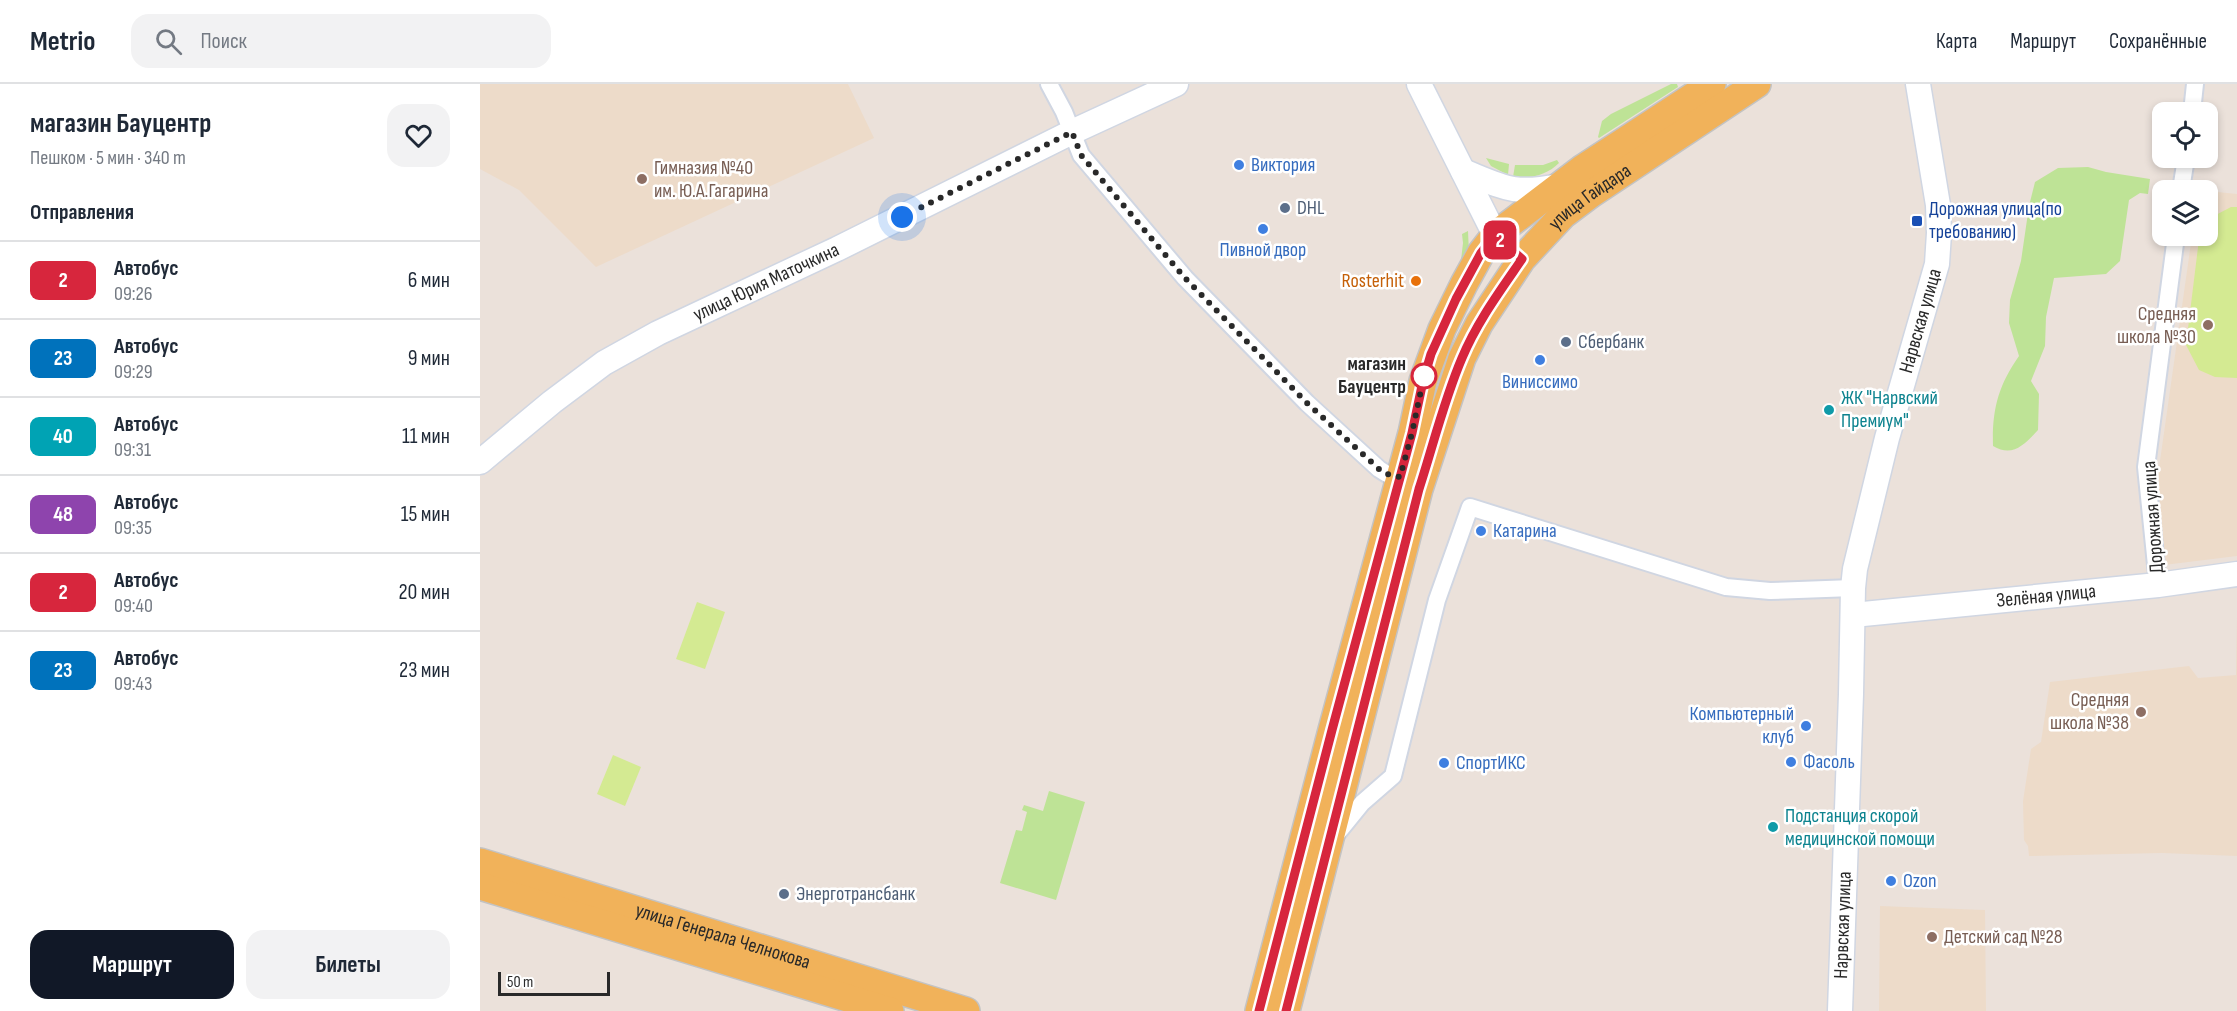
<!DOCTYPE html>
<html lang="ru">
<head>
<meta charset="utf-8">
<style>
  body { margin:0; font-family:"Sofia Sans Condensed",sans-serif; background:#f2f2f3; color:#1f2937; height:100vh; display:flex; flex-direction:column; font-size:22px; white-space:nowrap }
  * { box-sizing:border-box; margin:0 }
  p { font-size:20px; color:#747a83 }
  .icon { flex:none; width:33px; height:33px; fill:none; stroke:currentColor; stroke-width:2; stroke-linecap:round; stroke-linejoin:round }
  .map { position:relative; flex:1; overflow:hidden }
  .sheet { display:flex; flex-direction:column; background:#fff; width:480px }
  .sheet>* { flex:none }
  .badge { padding:0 12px; border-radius:9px; font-size:21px; line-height:39px }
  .buttons { position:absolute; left:1672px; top:18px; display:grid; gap:12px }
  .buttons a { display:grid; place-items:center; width:66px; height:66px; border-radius:12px; background:#fff; box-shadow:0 3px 9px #0003; font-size:30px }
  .scale { position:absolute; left:18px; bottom:15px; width:112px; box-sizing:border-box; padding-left:6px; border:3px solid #292929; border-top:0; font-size:16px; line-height:21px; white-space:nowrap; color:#292929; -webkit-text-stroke:4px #fff; paint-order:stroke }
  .you { position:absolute; width:30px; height:30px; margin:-15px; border:4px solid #fff; border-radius:50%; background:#1a73e8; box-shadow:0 0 0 9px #1a73e833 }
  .map>.badge { position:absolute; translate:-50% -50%; box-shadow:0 0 0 3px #fff }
  h2 { padding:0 30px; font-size:22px; line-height:54px }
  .round { display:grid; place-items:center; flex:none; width:63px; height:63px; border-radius:18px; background:#f2f2f3 }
  .head { display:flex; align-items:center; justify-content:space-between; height:102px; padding:0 30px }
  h1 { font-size:28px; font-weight:700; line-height:45px }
  .cta { display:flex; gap:12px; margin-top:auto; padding:12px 30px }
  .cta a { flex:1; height:69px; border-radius:18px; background:#111827; color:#fff; font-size:24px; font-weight:700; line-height:69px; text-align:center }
  .cta a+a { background:#f2f2f3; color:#1f2937 }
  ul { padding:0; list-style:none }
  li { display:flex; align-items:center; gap:18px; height:78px; padding:0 30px; border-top:2px solid #e0e1e3 }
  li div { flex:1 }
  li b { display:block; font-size:22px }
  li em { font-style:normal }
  li .badge { min-width:66px; font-weight:700; text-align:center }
  header { display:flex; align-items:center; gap:36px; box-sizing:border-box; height:84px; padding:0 30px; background:#fff; border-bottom:2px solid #e0e1e3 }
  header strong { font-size:28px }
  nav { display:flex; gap:33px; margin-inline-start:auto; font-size:21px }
  .search { width:420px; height:54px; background:#f2f2f3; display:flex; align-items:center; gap:15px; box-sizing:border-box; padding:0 21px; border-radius:18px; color:#747a83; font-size:22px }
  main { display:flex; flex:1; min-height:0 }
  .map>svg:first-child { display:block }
  .education { fill:#eddbc9 }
  .green { fill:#bee396 }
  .pitch { fill:#d4ea92 }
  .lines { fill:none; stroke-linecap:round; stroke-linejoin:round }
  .street-casing { stroke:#d0d6e2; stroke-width:20 }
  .secondary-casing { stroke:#d0d6e2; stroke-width:27 }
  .primary-casing { stroke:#c3c3c3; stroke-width:30 }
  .street { stroke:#fff; stroke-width:16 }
  .secondary { stroke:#fff; stroke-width:24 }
  .primary { stroke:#f1b25a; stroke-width:27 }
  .line-casing { stroke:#fff; stroke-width:14 }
  .line { stroke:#d7263d; stroke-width:9 }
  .walk { stroke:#292929; stroke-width:6; stroke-dasharray:0 10.8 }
  .shop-dot { fill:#3f7fe0; stroke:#fff; stroke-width:2 }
  .education-dot { fill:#8d6e63; stroke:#fff; stroke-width:2 }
  .service-dot { fill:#5c6f8a; stroke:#fff; stroke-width:2 }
  .transit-dot { fill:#1a4fb4; stroke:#fff; stroke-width:2 }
  .food-dot { fill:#e8710a; stroke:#fff; stroke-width:2 }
  .stop-dot { fill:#fff; stroke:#d7263d; stroke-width:3 }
  .culture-dot { fill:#0f9aa8; stroke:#fff; stroke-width:2 }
  .labels { text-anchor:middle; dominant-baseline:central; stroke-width:5; stroke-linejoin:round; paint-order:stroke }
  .shop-label { font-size:20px; fill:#366cbe; stroke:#fff; text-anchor:start }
  .education-label { font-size:20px; fill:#785e54; stroke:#fff; text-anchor:start }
  .street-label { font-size:20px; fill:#292929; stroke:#fff }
  .service-label { font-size:20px; fill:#4e5e75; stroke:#fff; text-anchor:start }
  .transit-label { font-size:20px; fill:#164399; stroke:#fff; text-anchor:start }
  .food-label { font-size:20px; fill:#c56008; stroke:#fff; text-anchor:end }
  .stop-label { font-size:20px; font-weight:bold; fill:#292929; stroke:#fff; text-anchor:end }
  .culture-label { font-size:20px; fill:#0d838f; stroke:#fff; text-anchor:start }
</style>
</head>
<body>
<header>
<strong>Metrio</strong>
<div class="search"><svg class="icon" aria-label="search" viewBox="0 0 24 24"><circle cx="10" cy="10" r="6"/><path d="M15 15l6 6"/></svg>Поиск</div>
<nav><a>Карта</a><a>Маршрут</a><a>Сохранённые</a></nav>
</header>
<main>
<section class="sheet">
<div class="head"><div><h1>магазин Бауцентр</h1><p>Пешком · 5 мин · 340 m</p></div><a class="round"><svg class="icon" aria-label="heart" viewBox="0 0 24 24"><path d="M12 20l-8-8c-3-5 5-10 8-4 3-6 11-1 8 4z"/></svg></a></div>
<h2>Отправления</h2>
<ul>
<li><span class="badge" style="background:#d7263d;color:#fff">2</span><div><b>Автобус</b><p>09:26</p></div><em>6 мин</em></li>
<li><span class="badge" style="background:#0072bc;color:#fff">23</span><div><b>Автобус</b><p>09:29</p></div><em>9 мин</em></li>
<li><span class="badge" style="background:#00a3b4;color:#fff">40</span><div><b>Автобус</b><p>09:31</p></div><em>11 мин</em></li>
<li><span class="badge" style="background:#8e44ad;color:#fff">48</span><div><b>Автобус</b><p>09:35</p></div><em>15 мин</em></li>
<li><span class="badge" style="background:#d7263d;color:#fff">2</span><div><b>Автобус</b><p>09:40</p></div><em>20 мин</em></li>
<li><span class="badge" style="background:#0072bc;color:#fff">23</span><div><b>Автобус</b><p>09:43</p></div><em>23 мин</em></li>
</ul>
<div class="cta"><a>Маршрут</a><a>Билеты</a></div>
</section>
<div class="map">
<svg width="1757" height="927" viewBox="0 0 1757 927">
  <rect width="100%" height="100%" fill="#ebe1da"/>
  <!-- education -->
  <g class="education">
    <polygon points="0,0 368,0 394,54 116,183 39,106 0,85"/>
    <polygon points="1728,107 1757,110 1757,472 1684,481 1677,398 1712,152 1728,152"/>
    <polygon points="1757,533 1757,772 1682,769 1549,772 1548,762 1544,756 1543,717 1551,665 1561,658 1570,598 1709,582 1718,594 1756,591"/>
    <polygon points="1400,822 1505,826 1506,927 1399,927"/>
  </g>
  <!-- green -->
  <g class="green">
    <polygon points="1191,0 1197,0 1198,3 1119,54 1118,53 1122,37 1131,30"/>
    <polygon points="1006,74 1029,80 1028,91 1011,82"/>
    <path d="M1077 76 1079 79C1067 91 1051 95 1033 93L1035 81H1063Z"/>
    <path d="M1608 83 1626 88 1670 95 1668 110 1660 109 1649 116 1640 177 1626 190 1574 194 1566 233 1565 262 1551 297 1559 310 1558 346C1545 360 1533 374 1513 362 1512 326 1518 302 1539 272L1529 239 1530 216 1541 177 1549 122 1555 98 1578 84Z"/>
    <polygon points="988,147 989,169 980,185 983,159 982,150"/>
    <polygon points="569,707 605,718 576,816 520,799 536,746 542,747 547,728 542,726 544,721 563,727"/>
  </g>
  <!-- pitch -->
  <g class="pitch">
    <polygon points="1751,123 1757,123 1757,294 1735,293 1719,286 1706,261 1719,155 1720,152 1728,152 1730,134"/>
    <polygon points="217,518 245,528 225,585 196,575"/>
    <polygon points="133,671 161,683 145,722 117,710"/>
  </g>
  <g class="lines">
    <!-- street casing -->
    <g class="street-casing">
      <g id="street">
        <polyline points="569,0 584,28 601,71 705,194 827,319 899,385 907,390 920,393"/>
        <polyline points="1712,28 1715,0"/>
        <polyline points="1701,106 1706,74"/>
        <polyline points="1678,501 1666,383 1696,152"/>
        <polyline points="856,751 882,719 913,692 957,516 990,423 1246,503 1290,507 1373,504"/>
      </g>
    </g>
    <!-- secondary casing -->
    <g class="secondary-casing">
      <g id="secondary">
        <polyline points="939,0 1015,151"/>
        <path d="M983 87C1025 104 1033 111 1079 102"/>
        <path id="s1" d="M0 378 72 318 124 279 178 249 357 165 592 48 696 0"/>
        <path id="s2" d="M1373 531 1678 501 1757 490"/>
        <path id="s3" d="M1360 927 1371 610 1373 504 1375 485 1407 354 1457 180 1459 149 1458 121 1438 0"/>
      </g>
    </g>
    <!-- primary casing -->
    <g class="primary-casing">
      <g id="primary">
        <path id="s4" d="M0 778 486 927"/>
        <polyline points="0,802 410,927"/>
        <polyline points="779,927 852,646 932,349 943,297 962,245 984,200 1001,169 1015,151 1103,84 1232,0"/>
        <path id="s5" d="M806 927 939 405 982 274 999 240 1042 175 1083 131 1111 110 1277 0"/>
      </g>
    </g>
    <!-- street -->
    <use href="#street" class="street"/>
    <!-- secondary -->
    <use href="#secondary" class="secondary"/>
    <!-- primary -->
    <use href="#primary" class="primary"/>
  </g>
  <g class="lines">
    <!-- line casing -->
    <g class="line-casing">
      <path id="line" d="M779 927 852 646 932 349 943 297 951 270 976 215 1001 169 1015 151 1042 175C1020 207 997 238 982 274 964 316 953 362 939 405L806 927"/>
    </g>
    <!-- line -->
    <use href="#line" class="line"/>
    <!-- walk -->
    <polyline class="walk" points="422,133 592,48 601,71 705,194 827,319 899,385 907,390 920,393 932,349 944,292"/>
  </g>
  <!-- markers -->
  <g class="shop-dot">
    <circle cx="759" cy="81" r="6"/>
    <circle cx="783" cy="145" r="6"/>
    <circle cx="1060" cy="276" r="6"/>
    <circle cx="1001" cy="447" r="6"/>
    <circle cx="1326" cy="642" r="6"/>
    <circle cx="1311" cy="678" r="6"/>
    <circle cx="964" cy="679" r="6"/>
    <circle cx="1411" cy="797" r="6"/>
  </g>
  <g class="education-dot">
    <circle cx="162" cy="95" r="6"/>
    <circle cx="1728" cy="241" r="6"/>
    <circle cx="1661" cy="628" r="6"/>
    <circle cx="1452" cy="853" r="6"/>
  </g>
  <g class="service-dot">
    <circle cx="805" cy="124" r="6"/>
    <circle cx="1086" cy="258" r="6"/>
    <circle cx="304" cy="810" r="6"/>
  </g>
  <rect class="transit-dot" x="1431" y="131" width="12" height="12" rx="3"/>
  <circle class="food-dot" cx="936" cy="197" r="6"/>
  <circle class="stop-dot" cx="944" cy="292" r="12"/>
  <g class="culture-dot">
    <circle cx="1349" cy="326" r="6"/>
    <circle cx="1293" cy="743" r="6"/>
  </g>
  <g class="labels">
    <!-- shop labels -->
    <g class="shop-label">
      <text x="771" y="81">Виктория</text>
      <text x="783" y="166" text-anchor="middle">Пивной двор</text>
      <text x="1060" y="298" text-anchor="middle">Виниссимо</text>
      <text x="1013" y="447">Катарина</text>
      <text x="1314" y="630" text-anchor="end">Компьютерный<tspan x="1314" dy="23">клуб</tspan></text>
      <text x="1323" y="678">Фасоль</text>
      <text x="976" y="679">СпортИКС</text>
      <text x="1423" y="797">Ozon</text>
    </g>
    <!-- education labels -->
    <g class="education-label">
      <text x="174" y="84">Гимназия №40<tspan x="174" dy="23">им. Ю.А.Гагарина</tspan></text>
      <text x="1716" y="230" text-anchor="end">Средняя<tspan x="1716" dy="23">школа №30</tspan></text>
      <text x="1649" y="616" text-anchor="end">Средняя<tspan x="1649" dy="23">школа №38</tspan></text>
      <text x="1464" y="853">Детский сад №28</text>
    </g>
    <!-- street labels -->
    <g class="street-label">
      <text stroke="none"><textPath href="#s5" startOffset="885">улица Гайдара</textPath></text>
      <text stroke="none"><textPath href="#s1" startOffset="340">улица Юрия Маточкина</textPath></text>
      <text stroke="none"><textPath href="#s3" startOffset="699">Нарвская улица</textPath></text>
      <text transform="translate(1673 433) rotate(-94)">Дорожная улица</text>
      <text stroke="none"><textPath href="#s2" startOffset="194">Зелёная улица</textPath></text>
      <text stroke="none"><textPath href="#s3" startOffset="86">Нарвская улица</textPath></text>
      <text stroke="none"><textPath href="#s4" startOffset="254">улица Генерала Челнокова</textPath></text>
    </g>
    <!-- service labels -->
    <g class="service-label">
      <text x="817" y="124">DHL</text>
      <text x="1098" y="258">Сбербанк</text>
      <text x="316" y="810">Энерготрансбанк</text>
    </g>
    <!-- transit labels -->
    <g class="transit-label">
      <text x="1449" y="125">Дорожная улица(по<tspan x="1449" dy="23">требованию)</tspan></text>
    </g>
    <!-- food labels -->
    <g class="food-label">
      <text x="924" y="197">Rosterhit</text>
    </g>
    <!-- stop labels -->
    <g class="stop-label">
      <text x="926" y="280">магазин<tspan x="926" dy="23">Бауцентр</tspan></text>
    </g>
    <!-- culture labels -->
    <g class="culture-label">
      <text x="1361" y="314">ЖК "Нарвский<tspan x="1361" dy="23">Премиум"</tspan></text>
      <text x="1305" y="732">Подстанция скорой<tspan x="1305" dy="23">медицинской помощи</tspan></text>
    </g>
  </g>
</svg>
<div class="buttons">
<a><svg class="icon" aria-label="locate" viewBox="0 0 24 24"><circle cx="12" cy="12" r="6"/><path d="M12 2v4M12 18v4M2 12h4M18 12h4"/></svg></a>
<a><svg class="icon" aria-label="layers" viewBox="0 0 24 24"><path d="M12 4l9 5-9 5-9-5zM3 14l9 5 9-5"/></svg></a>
</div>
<div class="scale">50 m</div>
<div class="you" style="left:422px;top:133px"></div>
<b class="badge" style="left:1020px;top:156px;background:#d7263d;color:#fff">2</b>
</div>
</main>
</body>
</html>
